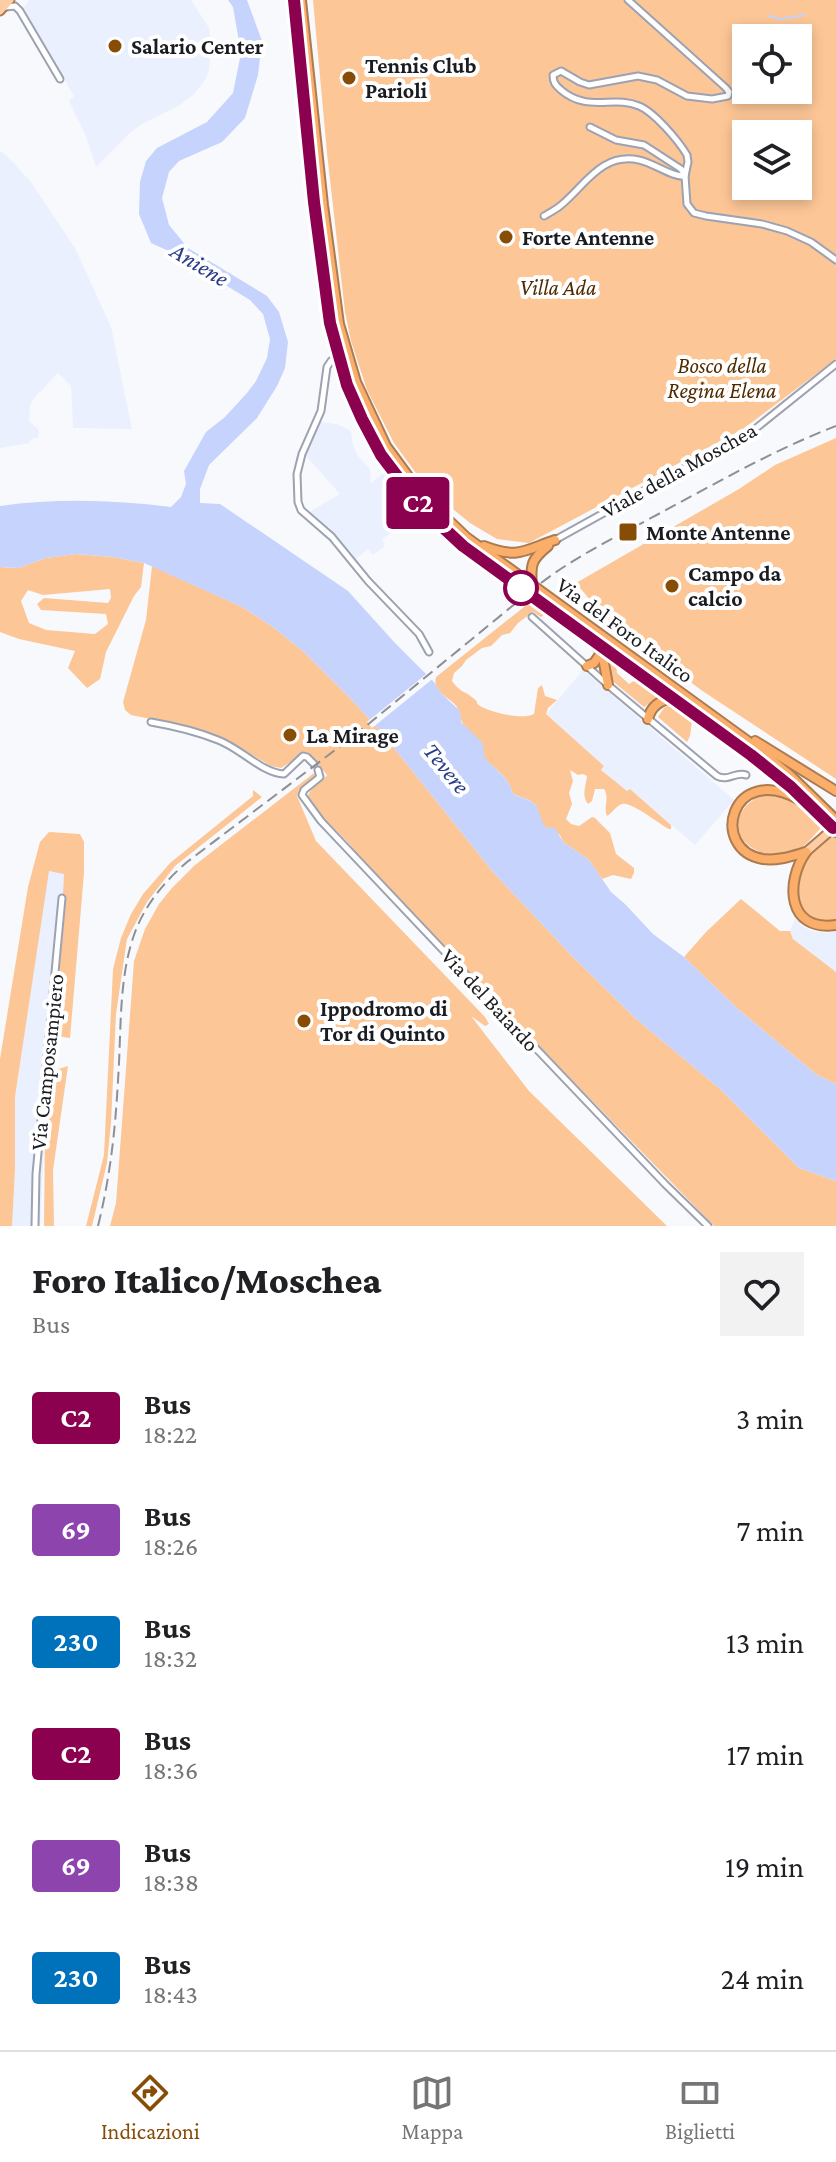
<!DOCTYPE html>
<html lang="it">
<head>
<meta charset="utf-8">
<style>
  body { margin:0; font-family:"Crimson Pro",serif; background:#f2f2f2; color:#202124; height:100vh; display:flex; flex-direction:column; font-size:30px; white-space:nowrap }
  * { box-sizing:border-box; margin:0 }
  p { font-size:26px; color:#757577 }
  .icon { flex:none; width:44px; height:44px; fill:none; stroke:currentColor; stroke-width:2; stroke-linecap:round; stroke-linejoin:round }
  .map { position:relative; height:1226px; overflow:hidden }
  .sheet { display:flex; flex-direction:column; background:#fff; flex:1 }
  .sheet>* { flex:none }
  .badge { padding:0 16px; border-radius:6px; font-size:28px; line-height:52px }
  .tools { position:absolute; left:732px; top:24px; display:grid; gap:16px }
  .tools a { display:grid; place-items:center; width:80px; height:80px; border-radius:0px; background:#fff; box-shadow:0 4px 12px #0003; font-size:40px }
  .map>.badge { position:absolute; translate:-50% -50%; box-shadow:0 0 0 4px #fff }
  .round { display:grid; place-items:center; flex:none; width:84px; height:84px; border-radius:0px; background:#f2f2f2 }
  .summary { display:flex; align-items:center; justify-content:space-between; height:136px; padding:0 32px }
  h1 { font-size:38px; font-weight:800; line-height:60px }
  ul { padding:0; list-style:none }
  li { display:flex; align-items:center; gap:24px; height:112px; padding:0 32px }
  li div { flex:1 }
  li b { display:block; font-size:30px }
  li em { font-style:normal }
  li .badge { min-width:88px; font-weight:700; text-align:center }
  .tabs { display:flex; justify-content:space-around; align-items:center; height:112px; border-top:2px solid #e0e0e0; background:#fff; font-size:22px; color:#757577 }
  .tabs a { display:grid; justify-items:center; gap:4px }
  .tabs .on { color:#874c05 }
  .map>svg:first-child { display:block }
  .built { fill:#eaf0fe }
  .green { fill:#fdc696; fill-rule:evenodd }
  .water { fill:#c5d3fd }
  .pier { fill:#f8f9fd }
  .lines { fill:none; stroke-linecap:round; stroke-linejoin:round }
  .stream { stroke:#c5d3fd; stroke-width:2 }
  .minor-casing { stroke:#9ca2b1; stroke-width:9 }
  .major-casing { stroke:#ac7b50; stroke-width:11 }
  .highway-casing { stroke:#ac7b50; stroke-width:12 }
  .minor { stroke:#fff; stroke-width:5 }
  .major { stroke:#fdcea6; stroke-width:7 }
  .highway { stroke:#fbae6a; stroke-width:8 }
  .rail { stroke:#8e8f94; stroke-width:2; stroke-dasharray:12 6; stroke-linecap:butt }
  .line-casing { stroke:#fff; stroke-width:18 }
  .line { stroke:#8b004f; stroke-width:12 }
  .poi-dot { fill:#874c05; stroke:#fff; stroke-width:3 }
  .stop-dot { fill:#fff; stroke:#8b004f; stroke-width:4 }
  .labels { text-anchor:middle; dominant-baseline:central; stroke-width:8; stroke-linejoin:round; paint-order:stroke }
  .poi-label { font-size:22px; font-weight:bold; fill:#1a1c21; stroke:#fff; text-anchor:start }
  .park-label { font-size:22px; font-style:italic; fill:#512a00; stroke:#fff }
  .street-label { font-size:22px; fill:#1a1c21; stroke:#fff }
  .water-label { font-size:24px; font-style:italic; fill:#2a3b89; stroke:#fff }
</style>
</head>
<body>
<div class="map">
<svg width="836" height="1226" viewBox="0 0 836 1226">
  <rect width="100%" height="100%" fill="#f8f9fd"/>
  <!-- built -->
  <g class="built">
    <polygon points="29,0 191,0 209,28 211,45 209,70 205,80 194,94 180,105 140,125 131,132 96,167 85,134 69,101 74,96 24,8"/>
    <polygon points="0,151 7,156 30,181 75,248 111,327 132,429 73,428 71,386 58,373 35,397 30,405 29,421 39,430 38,438 31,439 29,443 0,448"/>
    <polygon points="320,422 337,424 351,431 353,446 357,455 370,469 371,484 383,473 397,497 392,513 399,527 382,539 385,546 373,555 368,549 354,560 308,513 340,494 307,457 304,455"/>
    <polygon points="583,670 734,800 695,845 630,789 627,792 600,769 604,766 546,714"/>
    <polygon points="48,871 64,873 62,994 45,1127 40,1226 12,1226 15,1170 15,1097"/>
    <polygon points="795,919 802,926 811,931 826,933 836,931 836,972 793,939 790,931"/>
  </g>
  <!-- green -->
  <g class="green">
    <path d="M313 0H836V359L743 429 529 543 497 539 470 523 426 487 394 443 367 390 351 341 345 312 327 153ZM746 38H798V90H746ZM746 134H798V186H746Z"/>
    <polygon points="836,438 836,779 701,690 605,618 576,583 739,489 775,465"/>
    <path d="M76 554 113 557 144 563 141 587 134 596 106 652 100 679 87 688 68 668 75 651 19 639 0 632V567L18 568 46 558ZM28 590 43 595 110 589 111 598 108 603 44 598 37 604 41 610 106 614 108 624 95 634 46 630 29 623 21 601Z"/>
    <path d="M152 566 242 607 273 627 305 653 351 699 382 733 493 872 572 956 635 1018 720 1089 799 1168 836 1181V1226H714L457 962 357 854C343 833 321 821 308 796 311 786 322 784 327 775L312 757 305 753 281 768 271 766 229 741 199 729 131 715 125 710 123 702 125 695 146 620Z"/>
    <path d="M529 603 546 614 541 617 533 612 518 623 510 633 502 635 491 646 482 648 466 660 462 666 454 673 452 681C462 694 464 690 473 698 482 705 472 701 482 707 494 713 523 720 534 714L538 688 542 685 545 696 557 700 548 708 546 714 604 766 601 770 627 791 630 789 671 825V829H669C659 824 631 801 622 804 617 805 612 813 607 816 603 807 610 798 604 789H595L592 801 588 804C581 795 586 786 587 776L583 774 578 775 570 770 573 781 569 793 572 804 566 819 571 824 579 826 592 817 595 818 610 833 616 854 634 868V873L631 879 613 875 602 879 589 860 563 842 560 835 545 827 539 818 536 805 529 800 513 794C509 777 495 769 484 758 482 736 469 736 461 720 460 719 457 708 457 707 449 696 432 693 436 677Z"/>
    <polygon points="611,659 616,664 617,673 629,684 637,679 660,696 644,707 610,679 608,665"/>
    <polygon points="669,705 692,721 690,736 687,742 658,717 664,708"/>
    <polygon points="314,773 316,777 299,790 297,796 316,841 485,1017 489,1024 485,1026 471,1016 529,1091 667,1226 110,1226 116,1203 134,961 145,929 159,904 172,888 195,865"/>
    <polygon points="253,790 262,797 175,866 147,902 127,939 116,1014 111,1123 107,1163 92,1226 86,1226 104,1155 113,969 121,938 131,914 143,894 170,863 253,796"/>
    <path d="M761 795C790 794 802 806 822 826L821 828C814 835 806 846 797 850 753 869 710 823 761 795Z"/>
    <polygon points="49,832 80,834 84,842 84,873 70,1038 56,1036 64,874 49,871 15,1097 15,1170 12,1226 0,1226 0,1059 28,887 40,842"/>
    <path d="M833 836 836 838V920C830 921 823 922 817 921 793 915 792 885 801 867 807 854 823 844 833 836Z"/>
    <polygon points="741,899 780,931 790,931 793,939 836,972 836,1084 817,1075 739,1010 684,957 706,932"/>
    <polygon points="68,1066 53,1170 54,1226 44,1226 45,1128 52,1071"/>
  </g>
  <!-- water -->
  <path class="water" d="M228 0H247L262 41 258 75 245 118 222 142 179 161 169 172 162 198 169 225 188 248 267 296 279 312 288 342 285 368 277 386 257 418 209 465 200 489V503L220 504 348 591 395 643 434 682 441 693 460 711 461 722 482 742 485 758C495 770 509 777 513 794 521 798 532 799 537 807 540 814 541 820 545 827L555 828 563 842 589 860 611 892 625 904 653 934 684 957 739 1010 817 1075 836 1084V1181L799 1168 720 1089 635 1018 572 956 493 872 382 733 351 699 305 653 273 627 242 607 144 563 113 557 76 554 46 558 18 568 0 567V506C57 498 114 500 171 507L181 497 186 484 184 471 206 432 225 417 247 393 256 381 267 358 270 339 263 314 250 300 173 253 151 243 139 214 140 182 146 161 157 148 207 122 233 93 241 53 233 7Z"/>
  <!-- pier -->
  <polygon class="pier" points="430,671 435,677 372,728 367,722"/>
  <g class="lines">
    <!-- stream -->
    <polyline class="stream" points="769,16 780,19 805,15"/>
    <!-- minor casing -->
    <g class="minor-casing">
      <g id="minor">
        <path d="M628 0 726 88 729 92 728 96 712 99 687 96 657 80 638 76 589 85 580 82 561 71 553 75C553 82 555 85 561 90 588 113 613 95 639 106 654 112 678 140 687 155L688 162 685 176 687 204 694 213 706 216 762 224 787 231 811 242 836 260"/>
        <polyline points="6,7 15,6 20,11 60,79"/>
        <polyline points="590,127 616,140 644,145 681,169 685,175"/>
        <path d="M544 216C549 213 555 210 560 206 584 187 601 152 639 160 654 163 673 178 685 176"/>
        <polyline points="338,357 331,361 327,367 321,411 302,454 297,474 298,502 301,510 332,537 368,581 419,634 429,652"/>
        <polyline points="555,540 755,429 836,364"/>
        <path d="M532 617 608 685 717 776C728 782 736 771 746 775"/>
        <path d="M151 722C174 726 196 731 218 740 240 748 262 773 284 774L303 756 307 757 314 764"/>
        <polyline points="318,770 320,777 304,790 302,795 321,821 527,1039 665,1184 708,1226"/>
        <polyline points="35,1226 36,1174 62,898"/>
      </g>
    </g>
    <!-- major casing -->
    <g class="major-casing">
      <g id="major">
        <polyline points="0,2 2,0"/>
        <polyline points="0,11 10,0"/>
        <polyline points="806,852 828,833"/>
      </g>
    </g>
    <!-- highway casing -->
    <g class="highway-casing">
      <g id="highway">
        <polyline points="294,0 306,134 330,323 347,385 370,435 381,455 419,505 463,546 751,755 802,798 836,832"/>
        <polyline points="301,0 323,205 339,324 356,382 386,446 422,495 466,537 749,742 790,775 836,820"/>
        <path d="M484 546C518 559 523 551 555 540"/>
        <path d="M532 585C530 564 532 559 548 546"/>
        <polyline points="595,645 602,652 608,685"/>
        <polyline points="587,666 594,663 601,653"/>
        <path d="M648 719C651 706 660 700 673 698"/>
        <polyline points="755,741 836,791"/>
        <path d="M800 800C730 761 709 850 763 859 778 861 792 856 806 852"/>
        <path d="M806 852C785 882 787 932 836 925"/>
      </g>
    </g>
    <!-- minor -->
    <use href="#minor" class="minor"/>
    <!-- major -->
    <use href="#major" class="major"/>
    <!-- highway -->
    <use href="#highway" class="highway"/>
    <!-- rail -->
    <g class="rail">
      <path d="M541 583C579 554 622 534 664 511 720 481 776 449 836 426"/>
      <path d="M98 1226C112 1169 116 1121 119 1063 121 1021 120 975 134 935 144 906 164 882 187 862L355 735 522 598"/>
    </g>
  </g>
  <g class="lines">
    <!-- line casing -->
    <g class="line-casing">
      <polyline id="line" points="294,0 314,202 330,323 347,385 362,419 381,455 419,505 463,546 751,755 791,787 833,828"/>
    </g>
    <!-- line -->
    <use href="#line" class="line"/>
  </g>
  <!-- markers -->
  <g class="poi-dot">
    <circle cx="115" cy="46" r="8"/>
    <circle cx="349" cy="78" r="8"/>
    <circle cx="506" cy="237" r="8"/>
    <rect x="618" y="522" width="20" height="20" rx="4"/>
    <circle cx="672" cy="586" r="8"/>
    <circle cx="290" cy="735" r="8"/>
    <circle cx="304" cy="1021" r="8"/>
  </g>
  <circle class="stop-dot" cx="521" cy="588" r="16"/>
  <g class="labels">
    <!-- poi labels -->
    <g class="poi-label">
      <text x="131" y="46">Salario Center</text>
      <text x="365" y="65">Tennis Club<tspan x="365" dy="25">Parioli</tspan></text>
      <text x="522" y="237">Forte Antenne</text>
      <text x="646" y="532">Monte Antenne</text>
      <text x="688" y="573">Campo da<tspan x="688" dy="25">calcio</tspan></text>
      <text x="306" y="735">La Mirage</text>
      <text x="320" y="1008">Ippodromo di<tspan x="320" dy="25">Tor di Quinto</tspan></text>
    </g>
    <!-- park labels -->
    <g class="park-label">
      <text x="558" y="287">Villa Ada</text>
      <text x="722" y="365">Bosco della<tspan x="722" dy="25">Regina Elena</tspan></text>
    </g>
    <!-- street labels -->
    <g class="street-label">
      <text transform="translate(679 470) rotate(-29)">Viale della Moschea</text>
      <text transform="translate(625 630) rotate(36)">Via del Foro Italico</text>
      <text transform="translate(490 1000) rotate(47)">Via del Baiardo</text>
      <text transform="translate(47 1062) rotate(-84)">Via Camposampiero</text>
    </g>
    <!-- water labels -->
    <g class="water-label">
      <text transform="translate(200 264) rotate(31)">Aniene</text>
      <text transform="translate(447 768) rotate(51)">Tevere</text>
    </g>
  </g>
</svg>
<div class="tools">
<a><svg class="icon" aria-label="locate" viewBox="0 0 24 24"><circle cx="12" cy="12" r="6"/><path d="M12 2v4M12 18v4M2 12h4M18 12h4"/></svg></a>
<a><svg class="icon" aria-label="layers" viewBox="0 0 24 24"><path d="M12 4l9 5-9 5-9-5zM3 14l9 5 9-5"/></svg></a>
</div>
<b class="badge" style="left:418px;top:503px;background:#8b004f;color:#fff">C2</b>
</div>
<section class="sheet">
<div class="summary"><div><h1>Foro Italico/Moschea</h1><p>Bus</p></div><a class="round"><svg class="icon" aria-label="heart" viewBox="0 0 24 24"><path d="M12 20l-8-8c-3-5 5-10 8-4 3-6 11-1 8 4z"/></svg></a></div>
<ul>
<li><span class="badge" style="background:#8b004f;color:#fff">C2</span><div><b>Bus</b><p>18:22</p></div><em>3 min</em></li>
<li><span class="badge" style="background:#8e44ad;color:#fff">69</span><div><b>Bus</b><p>18:26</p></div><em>7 min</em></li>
<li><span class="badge" style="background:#0072bc;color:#fff">230</span><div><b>Bus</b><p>18:32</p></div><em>13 min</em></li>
<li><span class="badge" style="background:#8b004f;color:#fff">C2</span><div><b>Bus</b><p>18:36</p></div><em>17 min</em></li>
<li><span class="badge" style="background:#8e44ad;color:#fff">69</span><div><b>Bus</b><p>18:38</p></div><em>19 min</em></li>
<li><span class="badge" style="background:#0072bc;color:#fff">230</span><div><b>Bus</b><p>18:43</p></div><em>24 min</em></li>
</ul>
</section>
<nav class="tabs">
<a class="on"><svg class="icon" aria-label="directions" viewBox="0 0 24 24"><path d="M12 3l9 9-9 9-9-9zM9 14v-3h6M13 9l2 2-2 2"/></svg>Indicazioni</a>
<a><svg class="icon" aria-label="map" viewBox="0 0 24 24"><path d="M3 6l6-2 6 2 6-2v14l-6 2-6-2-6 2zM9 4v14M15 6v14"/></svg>Mappa</a>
<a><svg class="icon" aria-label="tickets" viewBox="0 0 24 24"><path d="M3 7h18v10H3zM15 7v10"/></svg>Biglietti</a>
</nav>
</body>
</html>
